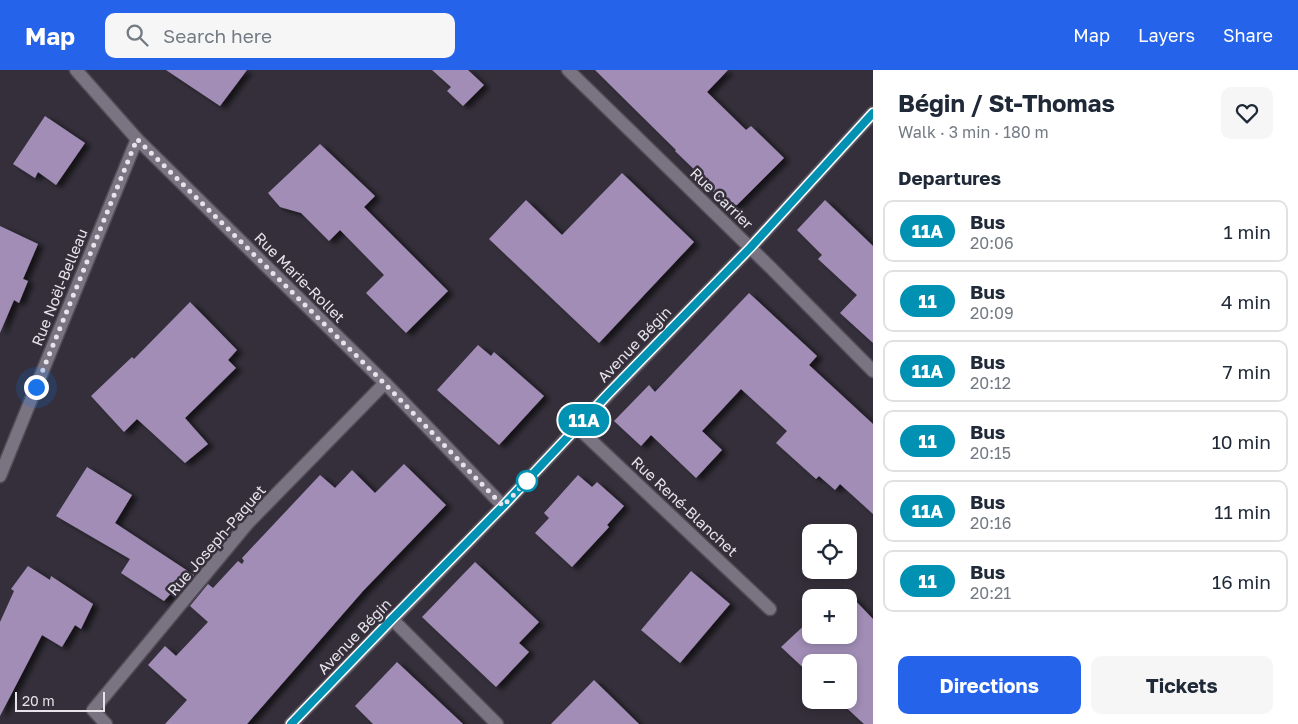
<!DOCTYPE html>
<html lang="en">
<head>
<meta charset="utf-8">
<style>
  body { margin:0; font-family:"Golos Text",sans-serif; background:#f6f6f7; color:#1f2937; height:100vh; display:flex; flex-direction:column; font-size:19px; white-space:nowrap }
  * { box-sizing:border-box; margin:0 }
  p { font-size:16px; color:#747a83 }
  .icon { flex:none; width:28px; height:28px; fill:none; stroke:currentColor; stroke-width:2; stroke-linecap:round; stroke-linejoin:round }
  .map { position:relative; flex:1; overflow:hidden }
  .details { display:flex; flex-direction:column; background:#fff; width:425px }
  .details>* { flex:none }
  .badge { padding:0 10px; border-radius:16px; font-size:18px; line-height:32px }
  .tools { position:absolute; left:802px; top:454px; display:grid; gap:10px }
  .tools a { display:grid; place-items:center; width:55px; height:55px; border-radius:10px; background:#fff; box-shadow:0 2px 8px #0003; font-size:25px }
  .scale { position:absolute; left:15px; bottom:12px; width:90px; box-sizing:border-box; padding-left:5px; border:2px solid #e6e3ea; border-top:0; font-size:14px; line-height:18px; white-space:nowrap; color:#e6e3ea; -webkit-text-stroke:4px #342f3a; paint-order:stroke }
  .you { position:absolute; width:25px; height:25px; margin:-12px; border:4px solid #fff; border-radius:50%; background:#1a73e8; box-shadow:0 0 0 8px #1a73e833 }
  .map>.badge { position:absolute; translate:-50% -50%; box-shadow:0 0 0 2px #fff }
  h2 { padding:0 25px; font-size:19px; line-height:45px }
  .round { display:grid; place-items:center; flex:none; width:52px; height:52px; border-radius:10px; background:#f6f6f7 }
  .overview { display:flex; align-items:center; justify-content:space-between; height:85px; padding:0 25px }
  h1 { font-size:24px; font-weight:700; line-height:38px }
  .cta { display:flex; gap:10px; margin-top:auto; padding:10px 25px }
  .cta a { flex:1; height:58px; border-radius:10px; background:#2563eb; color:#fff; font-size:20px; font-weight:700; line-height:58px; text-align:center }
  .cta a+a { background:#f6f6f7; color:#1f2937 }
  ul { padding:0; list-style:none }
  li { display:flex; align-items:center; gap:15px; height:62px; margin:0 10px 8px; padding:0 15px; border:2px solid #e0e1e3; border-radius:10px }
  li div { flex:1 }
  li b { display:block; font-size:19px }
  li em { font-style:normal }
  li .badge { min-width:55px; font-weight:700; text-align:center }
  header { display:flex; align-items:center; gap:30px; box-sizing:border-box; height:70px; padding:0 25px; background:#2563eb; color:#fff }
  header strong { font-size:24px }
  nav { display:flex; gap:28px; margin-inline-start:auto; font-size:18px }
  .search { width:350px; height:45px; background:#f6f6f7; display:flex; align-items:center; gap:12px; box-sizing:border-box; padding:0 18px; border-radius:10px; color:#747a83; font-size:19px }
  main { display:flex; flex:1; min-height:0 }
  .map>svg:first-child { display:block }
  .building { fill:#a18db6; filter:url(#shadow) }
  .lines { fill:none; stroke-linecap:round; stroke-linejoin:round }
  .service-casing { stroke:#514c55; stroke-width:15 }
  .minor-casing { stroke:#514c55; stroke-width:15 }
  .tertiary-casing { stroke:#514c55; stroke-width:15 }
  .service { stroke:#7a7482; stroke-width:12 }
  .minor { stroke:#7a7482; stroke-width:12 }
  .tertiary { stroke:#7a7482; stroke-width:12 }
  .line-casing { stroke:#fff; stroke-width:11 }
  .line { stroke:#0091b3; stroke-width:8 }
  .walk { stroke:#e6e3ea; stroke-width:5; stroke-dasharray:0 9 }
  .stop-dot { fill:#fff; stroke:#0091b3; stroke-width:2.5 }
  .labels { text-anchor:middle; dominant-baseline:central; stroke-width:5; stroke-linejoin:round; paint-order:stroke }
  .street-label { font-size:15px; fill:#e6e3ea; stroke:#342f3a }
</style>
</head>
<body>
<header>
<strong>Map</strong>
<div class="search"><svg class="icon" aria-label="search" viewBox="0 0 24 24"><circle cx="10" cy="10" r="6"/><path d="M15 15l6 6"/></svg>Search here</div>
<nav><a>Map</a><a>Layers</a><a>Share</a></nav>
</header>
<main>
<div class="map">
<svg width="873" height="654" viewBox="0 0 873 654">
  <defs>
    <filter id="shadow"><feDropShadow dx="5.5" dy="3" stdDeviation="2.5" flood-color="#0009"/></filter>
  </defs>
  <rect width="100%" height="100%" fill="#342f3a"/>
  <!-- building -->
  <g class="building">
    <polygon points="166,0 247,0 220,36"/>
    <polygon points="432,0 468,0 484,15 463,36 447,21 451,17"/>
    <polygon points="595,0 728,0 707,22 746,60 751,56 784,88 737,135 727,136 699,108 701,106 675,81 676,80"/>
    <polygon points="45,46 85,73 56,115 38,102 35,108 13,94"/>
    <polygon points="320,74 375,126 364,137 448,221 406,263 366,223 384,205 340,160 329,171 301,143 280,137 268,123"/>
    <polygon points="622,103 694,172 599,273 489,169 526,130 562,165"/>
    <polygon points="825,130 873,176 873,273 840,243 857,225 818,189 822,185 797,160"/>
    <polygon points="0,156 38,174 23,209 28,211 19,233 14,230 0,263"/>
    <polygon points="749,223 817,286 809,295 873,354 873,444 840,414 835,420 819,406 816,409 776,373 787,361 741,319 702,361 722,380 696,408 651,365 641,376 614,351 649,315 655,322 689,286"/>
    <polygon points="190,232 237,280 228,290 236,298 185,348 208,374 185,393 137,349 124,362 91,326 132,287 134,289"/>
    <polygon points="478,275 491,286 494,282 544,326 499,375 437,320"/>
    <polygon points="404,394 446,435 363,521 247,654 165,654 187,630 148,595 165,576 176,586 208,552 190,536 208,514 213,518 238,491 242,494 244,491 242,488 320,405 335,418 352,400 375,423"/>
    <polygon points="87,397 132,425 115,453 194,505 178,524 174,520 164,531 121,503 130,489 56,446"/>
    <polygon points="578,405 592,417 597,412 624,436 607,455 609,457 572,497 535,463 549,448 544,443"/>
    <polygon points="475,492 539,552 519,573 529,582 496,617 422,547"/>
    <polygon points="28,496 50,510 51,506 93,534 81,559 75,555 62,577 42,565 0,646 0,552 14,521 11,519"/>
    <polygon points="691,501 730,534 680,593 641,560"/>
    <polygon points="850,525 873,549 873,654 864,654 838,630 849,630 849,592 811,592 811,605 781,577 811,549 811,565 849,565 849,528 847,528"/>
    <polygon points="397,592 463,654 373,654 355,636"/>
    <polygon points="594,610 639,654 551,654"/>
  </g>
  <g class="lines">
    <!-- service casing -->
    <g class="service-casing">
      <g id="service">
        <polyline points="577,357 770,539"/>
        <polyline points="106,654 93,640 248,453 385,313"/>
      </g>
    </g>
    <!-- minor casing -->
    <g class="minor-casing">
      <g id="minor">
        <polyline points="76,0 137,69 385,313 503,436"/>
        <polyline points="568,0 771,198 873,301"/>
        <polyline points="0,406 137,69"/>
        <polyline points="392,549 497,654"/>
      </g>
    </g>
    <!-- tertiary casing -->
    <g class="tertiary-casing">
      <polyline id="tertiary" points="291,654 503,436 577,357 750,178 873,43"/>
    </g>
    <!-- service -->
    <use href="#service" class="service"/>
    <!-- minor -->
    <use href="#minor" class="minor"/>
    <!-- tertiary -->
    <use href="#tertiary" class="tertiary"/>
  </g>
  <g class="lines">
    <!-- line casing -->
    <g class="line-casing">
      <polyline id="line" points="291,654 392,549 503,436 609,323 750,178 873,43"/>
    </g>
    <!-- line -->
    <use href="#line" class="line"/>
    <!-- walk -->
    <polyline class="walk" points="36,317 137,69 385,314 503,436 528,410 527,411"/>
  </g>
  <!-- markers -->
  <circle class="stop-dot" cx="527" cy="411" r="10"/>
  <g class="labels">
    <!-- street labels -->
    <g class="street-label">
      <text transform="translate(722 128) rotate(44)">Rue Carrier</text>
      <text transform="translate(300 207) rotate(45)">Rue Marie-Rollet</text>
      <text transform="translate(59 217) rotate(-68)">Rue Noël-Belleau</text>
      <text transform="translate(634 274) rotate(-46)">Avenue Bégin</text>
      <text transform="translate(685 436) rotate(43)">Rue René-Blanchet</text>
      <text transform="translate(216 470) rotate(-49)">Rue Joseph-Paquet</text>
      <text transform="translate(354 566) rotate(-46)">Avenue Bégin</text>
    </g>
  </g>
</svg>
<div class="tools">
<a><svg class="icon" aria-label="locate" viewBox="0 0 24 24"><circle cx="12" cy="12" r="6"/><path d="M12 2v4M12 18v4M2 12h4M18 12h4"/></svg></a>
<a>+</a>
<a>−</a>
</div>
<div class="scale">20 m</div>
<div class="you" style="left:36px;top:317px"></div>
<b class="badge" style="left:584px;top:350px;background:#0091b3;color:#fff">11A</b>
</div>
<section class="details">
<div class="overview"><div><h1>Bégin / St-Thomas</h1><p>Walk · 3 min · 180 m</p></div><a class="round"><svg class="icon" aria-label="heart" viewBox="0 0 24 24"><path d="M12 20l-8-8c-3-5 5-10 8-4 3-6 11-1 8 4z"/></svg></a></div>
<h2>Departures</h2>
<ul>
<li><span class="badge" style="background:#0091b3;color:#fff">11A</span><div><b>Bus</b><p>20:06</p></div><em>1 min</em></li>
<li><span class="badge" style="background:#0091b3;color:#fff">11</span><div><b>Bus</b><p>20:09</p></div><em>4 min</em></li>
<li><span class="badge" style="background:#0091b3;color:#fff">11A</span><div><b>Bus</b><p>20:12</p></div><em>7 min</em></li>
<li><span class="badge" style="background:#0091b3;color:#fff">11</span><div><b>Bus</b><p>20:15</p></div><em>10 min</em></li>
<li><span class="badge" style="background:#0091b3;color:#fff">11A</span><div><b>Bus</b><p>20:16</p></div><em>11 min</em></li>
<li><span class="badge" style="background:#0091b3;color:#fff">11</span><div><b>Bus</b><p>20:21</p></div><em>16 min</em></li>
</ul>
<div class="cta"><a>Directions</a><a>Tickets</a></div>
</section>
</main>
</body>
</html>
